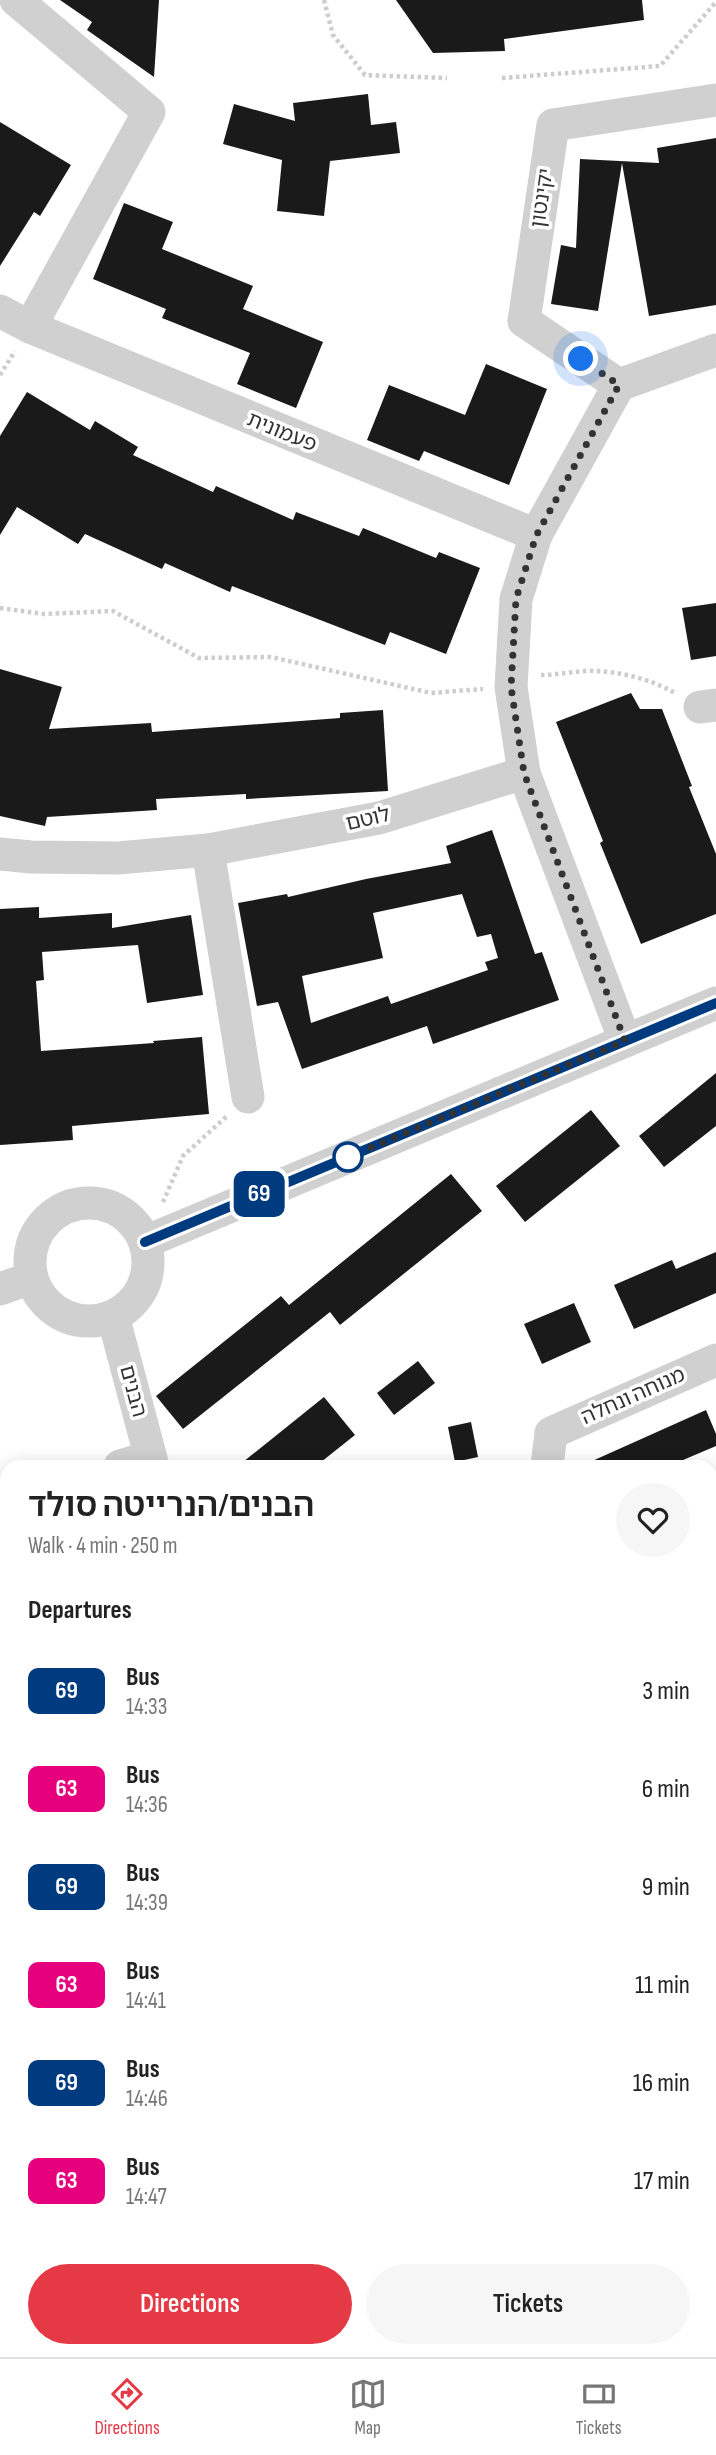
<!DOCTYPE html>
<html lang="en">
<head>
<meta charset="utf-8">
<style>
  body { margin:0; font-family:"Sofia Sans Condensed","Noto Sans Hebrew",sans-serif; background:#f6f6f6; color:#222; height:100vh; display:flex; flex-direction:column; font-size:26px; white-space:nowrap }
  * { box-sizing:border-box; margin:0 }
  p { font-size:23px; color:#767676 }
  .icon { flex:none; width:38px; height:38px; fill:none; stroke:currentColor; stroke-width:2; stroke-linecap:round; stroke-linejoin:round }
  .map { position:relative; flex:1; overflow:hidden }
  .drawer { position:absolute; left:0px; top:1460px; width:718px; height:898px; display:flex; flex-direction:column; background:#fff; border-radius:21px 21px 0 0; box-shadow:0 4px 18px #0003 }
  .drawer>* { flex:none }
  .badge { padding:0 14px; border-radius:10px; font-size:24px; line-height:46px }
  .you { position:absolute; width:35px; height:35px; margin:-18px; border:5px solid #fff; border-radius:50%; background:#1a73e8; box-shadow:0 0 0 10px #1a73e833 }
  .map>.badge { position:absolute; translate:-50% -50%; box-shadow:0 0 0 4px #fff }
  h2 { padding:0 28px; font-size:26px; line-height:63px }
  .round { display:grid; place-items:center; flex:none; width:74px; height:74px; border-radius:37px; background:#f6f6f6 }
  .summary { display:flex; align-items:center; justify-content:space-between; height:119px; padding:0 28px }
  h1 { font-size:33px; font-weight:600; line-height:52px }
  .action { display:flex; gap:14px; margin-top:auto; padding:14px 28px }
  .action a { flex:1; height:80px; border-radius:42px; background:#e63946; color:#fff; font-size:28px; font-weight:600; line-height:80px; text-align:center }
  .action a+a { background:#f6f6f6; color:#222 }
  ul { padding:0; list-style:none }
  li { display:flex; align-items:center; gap:21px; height:98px; padding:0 28px }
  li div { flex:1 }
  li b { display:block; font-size:26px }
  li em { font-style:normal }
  li .badge { min-width:77px; font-weight:700; text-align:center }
  .dock { display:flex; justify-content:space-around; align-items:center; height:98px; border-top:2px solid #e0e0e0; background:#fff; font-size:19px; color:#767676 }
  .dock a { display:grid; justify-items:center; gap:4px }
  .dock .selected { color:#e63946 }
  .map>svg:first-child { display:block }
  .building { fill:#1a1a1a; fill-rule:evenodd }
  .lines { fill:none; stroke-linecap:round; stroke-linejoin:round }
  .path { stroke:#cdcdcd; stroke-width:4.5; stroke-dasharray:3.5 3.5; stroke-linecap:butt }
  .minor { stroke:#d0d0d0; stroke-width:33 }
  .line-casing { stroke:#fff; stroke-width:16 }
  .line { stroke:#003b80; stroke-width:10 }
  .walk { stroke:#333; stroke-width:7; stroke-dasharray:0 12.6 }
  .stop-dot { fill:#fff; stroke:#003b80; stroke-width:3.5 }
  .labels { text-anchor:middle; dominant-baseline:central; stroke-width:7; stroke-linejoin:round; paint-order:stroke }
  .street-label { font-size:21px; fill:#333; stroke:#fff }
</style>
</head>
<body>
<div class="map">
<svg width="716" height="2357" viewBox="0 0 716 2357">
  <rect width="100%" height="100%" fill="#fff"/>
  <!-- building -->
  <g class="building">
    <polygon points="60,0 159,0 154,77 87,30 92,22"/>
    <polygon points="396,0 642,0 644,20 504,39 505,51 433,53"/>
    <polygon points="368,94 371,125 396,122 400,153 330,161 324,216 277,211 282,160 223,144 234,104 295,121 293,103"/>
    <polygon points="0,122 71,165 40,216 34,212 0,266"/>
    <polygon points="716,138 716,305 649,316 622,163 598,311 551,304 561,245 576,248 580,159 659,163 657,148"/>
    <polygon points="124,203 173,222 162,249 253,286 243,309 323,342 296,408 237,384 250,353 162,318 166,309 93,279"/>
    <polygon points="486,364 547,389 509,485 424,451 419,461 367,440 389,385 465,415"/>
    <polygon points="27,392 90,430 95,421 138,447 133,455 213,492 216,486 293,520 296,512 359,536 363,528 436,558 439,552 480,568 446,654 390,632 385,645 232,586 230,592 165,563 162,569 85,534 78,544 17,507 0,535 0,436"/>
    <polygon points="716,603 716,656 691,660 682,608"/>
    <polygon points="0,669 62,687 49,729 151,723 152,732 340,718 340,713 383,710 388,791 246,799 246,794 156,799 157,810 47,817 45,826 0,816"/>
    <polygon points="631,693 640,709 662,709 692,786 689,787 716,854 716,914 641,944 600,843 603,841 556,722"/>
    <path d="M492 830 535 954 542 952 559 1000 433 1044 427 1026 302 1069 278 1002 257 1006 238 903 287 894 288 897 366 879 451 863 446 846ZM462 894 477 937 491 934 498 958 485 962 488 970 391 1004 388 996 311 1023 302 976 383 958 373 913Z"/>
    <polygon points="39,907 39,918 112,913 112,928 191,915 203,995 147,1003 138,945 42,952 44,980 36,981 41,1051 154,1043 153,1041 202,1037 209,1114 72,1126 73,1140 0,1145 0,909"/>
    <polygon points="716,1073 716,1126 664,1167 639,1136"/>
    <polygon points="591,1110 620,1146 525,1222 496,1186"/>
    <polygon points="451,1174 482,1211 340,1325 330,1312 183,1429 156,1396 281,1296 289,1305"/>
    <polygon points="716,1252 716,1293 634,1329 614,1285 672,1260 676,1269"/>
    <polygon points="574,1303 591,1342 542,1364 524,1324"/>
    <polygon points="418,1361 435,1383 394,1415 377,1393"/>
    <polygon points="324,1397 355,1435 316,1466 238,1466"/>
    <polygon points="706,1410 716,1434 716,1446 669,1466 581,1466"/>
    <polygon points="471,1422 478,1457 455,1462 448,1427"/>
  </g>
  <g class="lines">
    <!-- path -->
    <g class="path">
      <polyline points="324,0 333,35 365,75 447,78"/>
      <polyline points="502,78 660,66 716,2"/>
      <polyline points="0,375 15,351"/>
      <polyline points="0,608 44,614 113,611 199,658 271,657 431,693 483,689"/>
      <path d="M541 675C559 675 578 670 596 671 623 672 652 680 675 693"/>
      <polyline points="163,1202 183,1156 227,1116"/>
      <polyline points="710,1569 716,1567"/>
      <polyline points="710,2265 716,2263"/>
    </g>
    <!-- minor -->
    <g class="minor">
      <polyline points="16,0 149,112 30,327"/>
      <polyline points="0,311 30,327 536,535"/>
      <polyline points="619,385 524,321 553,125 716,100"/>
      <polyline points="700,707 716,705"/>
      <polyline points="208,850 248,1097"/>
      <polyline points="0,854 31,857 118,858 208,850 379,818 524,773"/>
      <polyline points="625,1041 524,773 511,687 516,599 536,535 619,385 716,350"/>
      <circle cx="89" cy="1262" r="59"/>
      <polyline points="145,1242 716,1003"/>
      <polyline points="0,1289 31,1278"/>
      <polyline points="113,1316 153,1466"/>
      <polyline points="120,1466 150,1457"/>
      <polyline points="547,1466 551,1433 716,1360"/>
      <polyline points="0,1503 7,1501"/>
      <polyline points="0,1656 7,1675"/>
      <polyline points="0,1961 7,1959"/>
      <polyline points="710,2063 716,2082"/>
      <polyline points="0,2163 7,2161"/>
      <polyline points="154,2350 156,2357"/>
      <polyline points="451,2350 453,2357"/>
    </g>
  </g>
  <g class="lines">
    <!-- line casing -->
    <g class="line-casing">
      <polyline id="line" points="145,1242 716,1003"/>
    </g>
    <!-- line -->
    <use href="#line" class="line"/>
    <!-- walk -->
    <polyline class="walk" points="348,1157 625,1041 524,773 511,687 516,599 536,536 619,385 581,359"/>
  </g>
  <!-- markers -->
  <circle class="stop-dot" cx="348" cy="1157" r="14"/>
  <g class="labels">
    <!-- street labels -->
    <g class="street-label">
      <text transform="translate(542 198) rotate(-82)">יקינטון</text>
      <text transform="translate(282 432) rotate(22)">פעמונית</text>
      <text transform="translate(368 819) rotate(-13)">לוטם</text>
      <text transform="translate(133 1391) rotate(75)">הבנים</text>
      <text transform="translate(633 1396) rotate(-24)">מנוחה ונחלה</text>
    </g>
  </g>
</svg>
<div class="you" style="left:581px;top:359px"></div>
<b class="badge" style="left:259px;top:1194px;background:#003b80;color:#fff">69</b>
<section class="drawer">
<div class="summary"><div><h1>הבנים/הנרייטה סולד</h1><p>Walk · 4 min · 250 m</p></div><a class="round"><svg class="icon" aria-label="heart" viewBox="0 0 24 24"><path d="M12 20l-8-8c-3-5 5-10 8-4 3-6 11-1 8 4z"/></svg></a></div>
<h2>Departures</h2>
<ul>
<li><span class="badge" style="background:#003b80;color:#fff">69</span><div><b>Bus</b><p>14:33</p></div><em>3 min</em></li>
<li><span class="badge" style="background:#e6007e;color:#fff">63</span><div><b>Bus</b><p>14:36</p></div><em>6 min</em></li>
<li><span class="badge" style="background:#003b80;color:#fff">69</span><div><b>Bus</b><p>14:39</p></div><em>9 min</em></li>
<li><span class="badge" style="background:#e6007e;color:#fff">63</span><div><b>Bus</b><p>14:41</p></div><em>11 min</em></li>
<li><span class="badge" style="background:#003b80;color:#fff">69</span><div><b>Bus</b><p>14:46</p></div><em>16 min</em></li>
<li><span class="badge" style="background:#e6007e;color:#fff">63</span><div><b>Bus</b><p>14:47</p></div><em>17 min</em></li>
</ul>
<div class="action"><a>Directions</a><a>Tickets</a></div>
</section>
</div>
<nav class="dock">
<a class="selected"><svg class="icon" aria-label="directions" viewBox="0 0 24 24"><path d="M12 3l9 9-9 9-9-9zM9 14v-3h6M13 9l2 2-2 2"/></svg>Directions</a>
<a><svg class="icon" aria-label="map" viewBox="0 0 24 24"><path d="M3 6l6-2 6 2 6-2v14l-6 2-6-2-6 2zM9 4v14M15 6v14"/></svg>Map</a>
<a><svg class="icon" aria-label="tickets" viewBox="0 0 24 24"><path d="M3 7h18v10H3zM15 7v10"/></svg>Tickets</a>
</nav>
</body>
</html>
